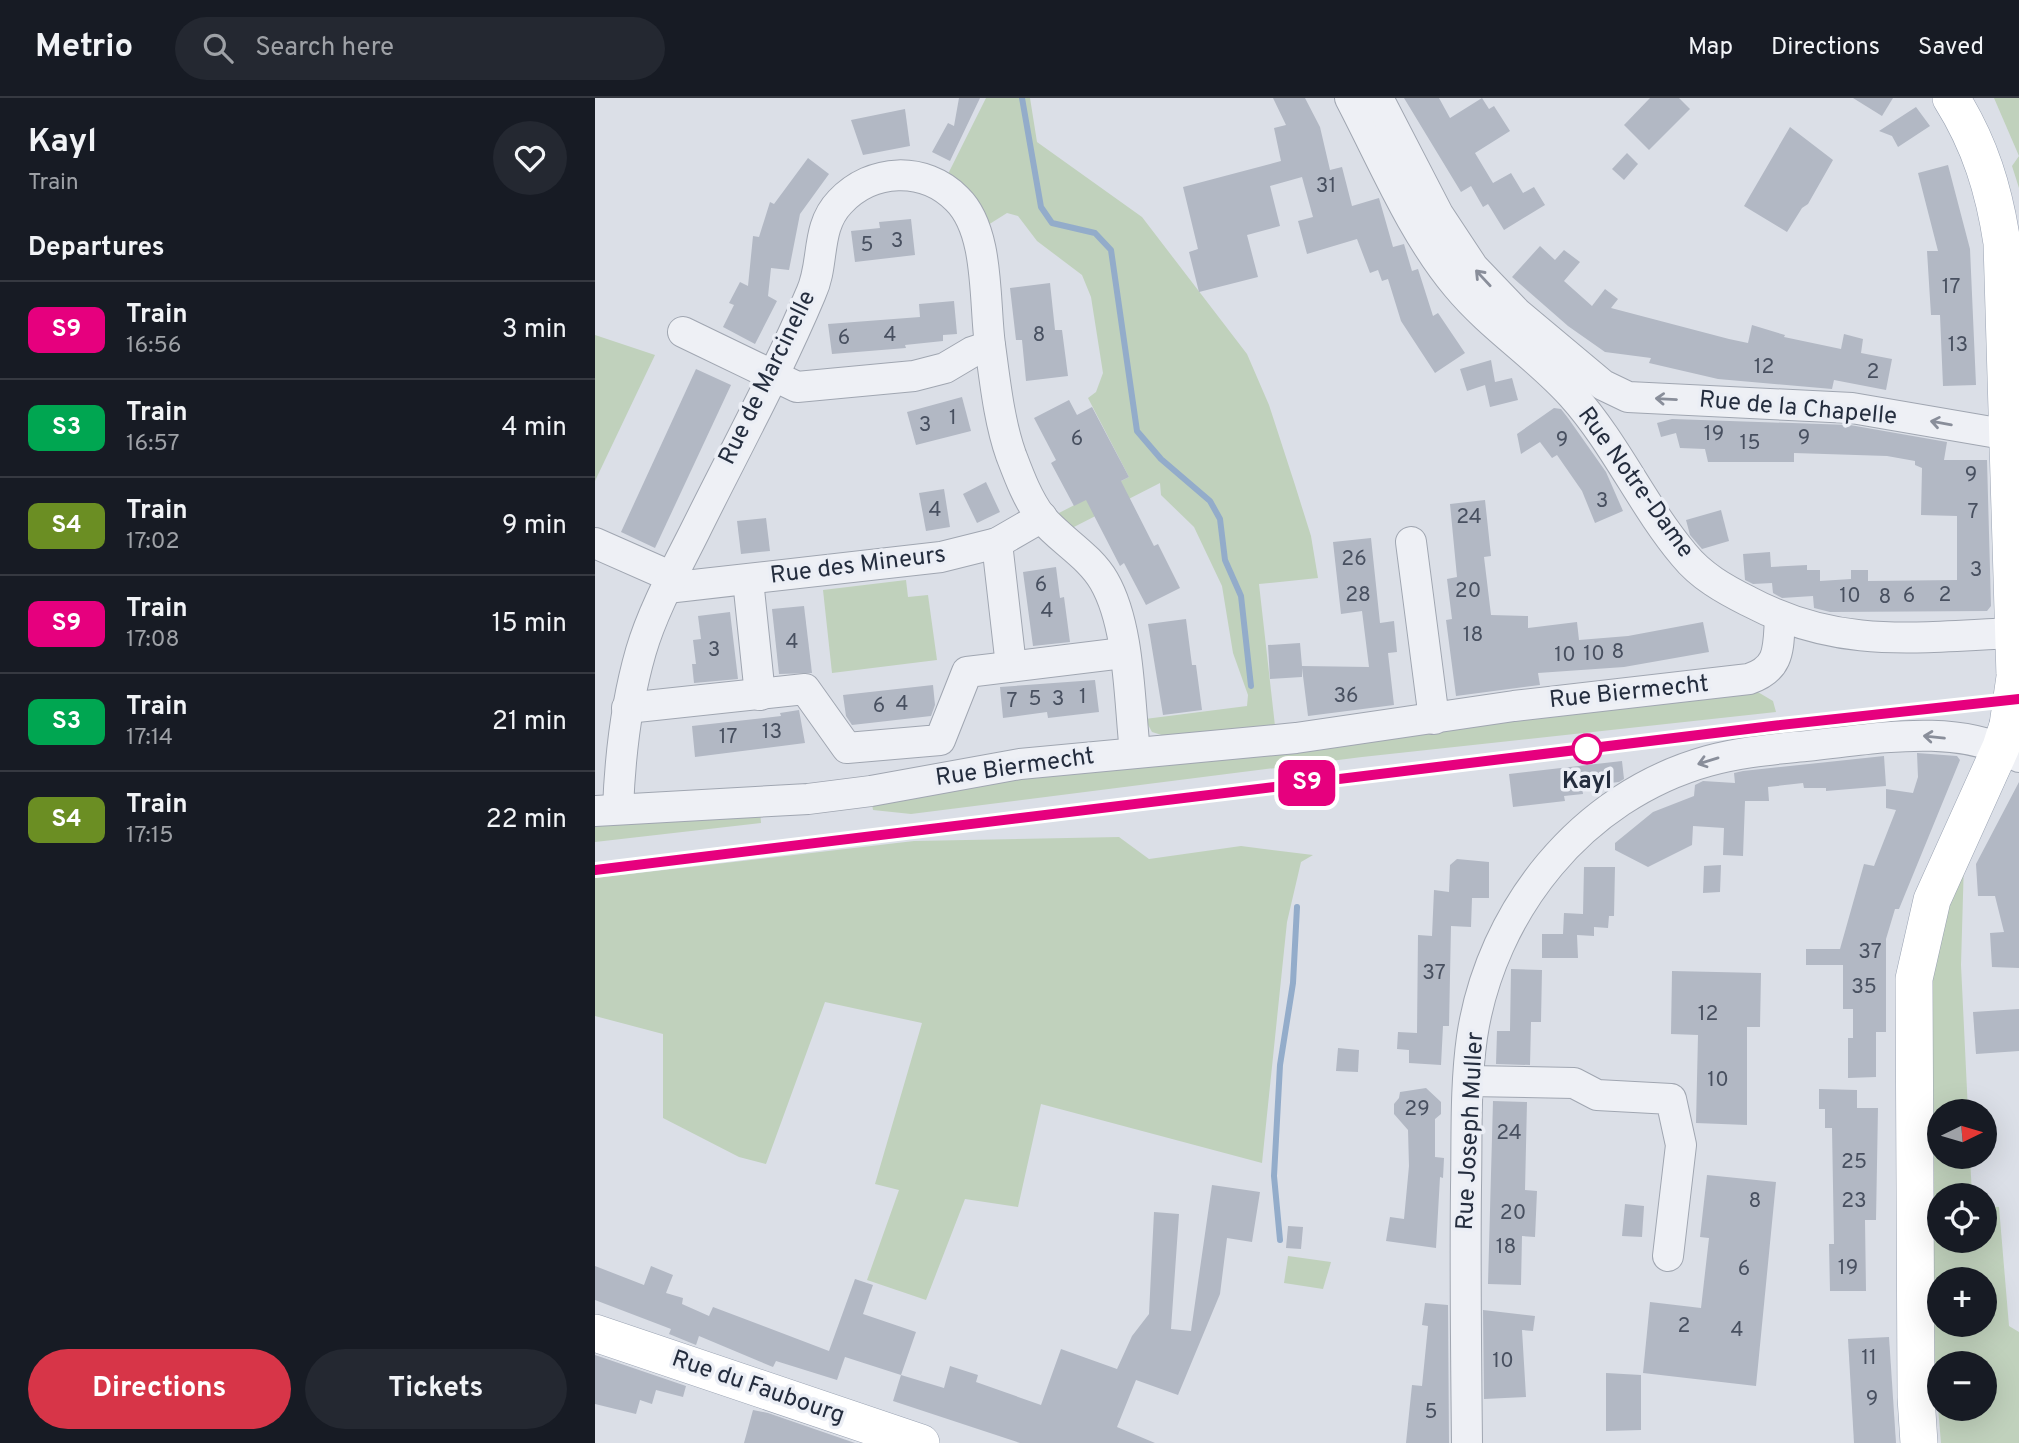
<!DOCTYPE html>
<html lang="en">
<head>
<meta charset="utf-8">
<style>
  body { margin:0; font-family:Overpass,sans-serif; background:#242831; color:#f1f3f6; height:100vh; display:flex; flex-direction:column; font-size:26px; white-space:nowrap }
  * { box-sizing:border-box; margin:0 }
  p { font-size:23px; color:#9ea1a6 }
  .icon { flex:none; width:38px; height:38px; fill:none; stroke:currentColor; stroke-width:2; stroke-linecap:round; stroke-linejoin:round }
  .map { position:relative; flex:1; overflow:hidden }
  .details { display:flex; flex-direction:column; background:#171b24; width:595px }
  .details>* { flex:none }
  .badge { padding:0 14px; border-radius:10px; font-size:24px; line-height:46px }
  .needle { width:46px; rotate:85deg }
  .fabs { position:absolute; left:1332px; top:1001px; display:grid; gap:14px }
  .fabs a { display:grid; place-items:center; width:70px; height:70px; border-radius:50%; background:#171b24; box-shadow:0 7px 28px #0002; font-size:35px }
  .map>.badge { position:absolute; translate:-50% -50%; box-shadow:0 0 0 4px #fff }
  h2 { padding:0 28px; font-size:26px; line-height:63px }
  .round { display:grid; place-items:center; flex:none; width:74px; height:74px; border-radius:37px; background:#242831 }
  .headline { display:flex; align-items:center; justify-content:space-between; height:119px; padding:0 28px }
  h1 { font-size:33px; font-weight:700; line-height:52px }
  .cta { display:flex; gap:14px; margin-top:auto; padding:14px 28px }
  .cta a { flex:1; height:80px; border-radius:42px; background:#d73548; color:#fff; font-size:28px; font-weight:700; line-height:80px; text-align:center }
  .cta a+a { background:#242831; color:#f1f3f6 }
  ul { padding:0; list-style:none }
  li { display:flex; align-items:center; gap:21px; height:98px; padding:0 28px; border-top:2px solid #363941 }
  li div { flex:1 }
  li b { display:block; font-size:26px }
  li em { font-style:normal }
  li .badge { min-width:77px; font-weight:700; text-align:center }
  header { display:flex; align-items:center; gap:42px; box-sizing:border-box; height:98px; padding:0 35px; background:#171b24; border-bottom:2px solid #363941 }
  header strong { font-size:33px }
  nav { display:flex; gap:38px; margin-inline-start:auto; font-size:24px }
  .search { width:490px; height:63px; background:#242831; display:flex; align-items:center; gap:18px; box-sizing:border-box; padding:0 24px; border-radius:38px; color:#9ea1a6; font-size:26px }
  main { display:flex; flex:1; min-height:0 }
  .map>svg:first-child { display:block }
  .green { fill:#c0d1bc; fill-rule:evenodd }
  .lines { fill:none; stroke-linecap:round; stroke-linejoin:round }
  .stream { stroke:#93acca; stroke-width:6 }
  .building { fill:#b2b8c4 }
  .minor-casing { stroke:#a0a6b1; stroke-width:32 }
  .major-casing { stroke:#9aa3b3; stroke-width:38 }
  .minor { stroke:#eef0f5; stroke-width:30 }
  .major { stroke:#fff; stroke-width:37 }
  .rail-casing { stroke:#747e91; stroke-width:8 }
  .rail { stroke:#ebeef5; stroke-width:5; stroke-dasharray:16; stroke-linecap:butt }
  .major-bridge-casing { stroke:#9aa3b3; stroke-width:38; stroke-linecap:butt }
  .major-bridge { stroke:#fff; stroke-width:37 }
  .oneway { stroke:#898e9a }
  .line-casing { stroke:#fff; stroke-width:16 }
  .line { stroke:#e6007e; stroke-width:10 }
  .stop-dot { fill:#fff; stroke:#e6007e; stroke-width:3.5 }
  .labels { text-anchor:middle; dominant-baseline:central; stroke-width:7; stroke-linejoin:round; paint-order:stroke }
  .number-label { font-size:21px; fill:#485060 }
  .street-label { font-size:24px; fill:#242d3e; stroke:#ebeef5 }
  .stop-label { font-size:24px; font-weight:bold; fill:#242d3e; stroke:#ebeef5 }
</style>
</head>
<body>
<header>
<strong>Metrio</strong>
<div class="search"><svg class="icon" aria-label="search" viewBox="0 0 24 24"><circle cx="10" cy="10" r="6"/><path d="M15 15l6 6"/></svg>Search here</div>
<nav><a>Map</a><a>Directions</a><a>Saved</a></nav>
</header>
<main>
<section class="details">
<div class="headline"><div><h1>Kayl</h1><p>Train</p></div><a class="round"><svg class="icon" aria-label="heart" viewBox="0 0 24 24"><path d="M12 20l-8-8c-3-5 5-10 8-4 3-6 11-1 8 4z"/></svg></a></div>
<h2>Departures</h2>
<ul>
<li><span class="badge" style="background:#e6007e;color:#fff">S9</span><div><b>Train</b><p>16:56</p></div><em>3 min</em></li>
<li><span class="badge" style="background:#00a651;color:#fff">S3</span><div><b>Train</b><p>16:57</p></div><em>4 min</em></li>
<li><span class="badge" style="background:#6b8e23;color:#fff">S4</span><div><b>Train</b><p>17:02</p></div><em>9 min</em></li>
<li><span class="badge" style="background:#e6007e;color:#fff">S9</span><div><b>Train</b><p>17:08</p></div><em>15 min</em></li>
<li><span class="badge" style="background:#00a651;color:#fff">S3</span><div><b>Train</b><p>17:14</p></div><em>21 min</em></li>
<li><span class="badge" style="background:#6b8e23;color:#fff">S4</span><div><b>Train</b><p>17:15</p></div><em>22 min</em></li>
</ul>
<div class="cta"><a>Directions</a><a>Tickets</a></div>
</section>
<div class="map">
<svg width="1424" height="1345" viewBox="0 0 1424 1345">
  <rect width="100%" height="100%" fill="#dbdfe7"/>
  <!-- green -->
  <g class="green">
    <polygon points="391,0 435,0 442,44 547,119 652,256 674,307 700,387 716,438 723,480 664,486 680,628 570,638 557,634 550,621 652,608 653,597 638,555 627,488 599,429 566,397 565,385 477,430 462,416 534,379 493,300 501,294 508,275 496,199 487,177 442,143 423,118 412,115 393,127 352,78"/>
    <polygon points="1399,0 1424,0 1424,90 1417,68 1424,58"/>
    <polygon points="0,237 60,257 0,383"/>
    <polygon points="311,482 313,499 333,497 342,562 237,575 228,492"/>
    <polygon points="1156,590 1178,603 1181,614 767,659 316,716 278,712 277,706 428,675"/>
    <polygon points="165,712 166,725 0,744 0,713"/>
    <polygon points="524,739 554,761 646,748 718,757 706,764 692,824 667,1065 446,1006 423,1109 370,1101 331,1202 272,1182 304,1092 280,1086 327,925 230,904 171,1066 144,1059 68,1020 68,936 0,918 0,780 319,743"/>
    <path d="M1369 763 1366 867 1373 1013H1344V1059H1375L1377 1097H1344V1143H1390V1108L1404 1109 1414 1228 1424 1234V1345H1346L1339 1262 1336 888 1352 808ZM1344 1181H1390V1227H1344ZM1344 1265H1390V1311H1344Z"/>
    <polygon points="693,1158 736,1164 728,1191 689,1185"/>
  </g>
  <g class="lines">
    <!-- stream -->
    <g class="stream">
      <polyline points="427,0 446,109 457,125 500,135 516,152 542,333 566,361 615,403 625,421 630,462 646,498 656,588"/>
      <polyline points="685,1142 679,1078 685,967 698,885 702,809"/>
    </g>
  </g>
  <!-- building -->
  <g class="building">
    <polygon points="364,0 385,0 355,63 337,54 353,25 359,28"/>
    <polygon points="678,0 710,0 725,29 735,72 747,69 757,108 784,100 798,149 809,146 817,173 823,171 838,218 843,215 870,255 840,275 806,223 793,181 787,183 783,172 775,175 762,141 712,156 703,123 718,119 707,79 675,88 685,128 652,137 663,179 604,194 594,154 603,151 588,89 686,63 679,30 691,27"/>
    <polygon points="809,0 844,0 855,20 887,0 894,11 899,8 915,33 880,55 898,85 916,75 928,95 939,89 950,107 909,132 893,106 888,109 876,88 866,94"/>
    <polygon points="1055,0 1084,0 1095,11 1054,52 1029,27"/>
    <polygon points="1258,0 1298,0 1287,18"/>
    <polygon points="1321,9 1335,28 1303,49 1297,38 1284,33"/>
    <polygon points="310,11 315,48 268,57 256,22"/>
    <polygon points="1195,29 1238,62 1213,106 1207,110 1192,134 1149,108"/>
    <polygon points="1032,55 1043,66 1029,82 1017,71"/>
    <polygon points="213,60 234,76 205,116 194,172 176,170 173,198 182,203 160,246 128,229 139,207 134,205 145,184 153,188 158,138 164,139 175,104 179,106"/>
    <polygon points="1353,67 1375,151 1381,287 1348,288 1345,217 1336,217 1332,153 1343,153 1323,75"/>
    <polygon points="316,121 320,157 260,164 256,133 285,130 284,124"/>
    <polygon points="945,148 960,162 969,152 985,164 969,183 997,208 1010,191 1023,201 1016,210 1134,241 1153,245 1157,227 1190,237 1189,239 1246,251 1249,236 1268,241 1266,255 1297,261 1291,292 1239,282 1237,291 1123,281 1054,265 1056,260 1010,254 973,228 917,179"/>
    <polygon points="455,185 460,232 467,232 473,278 431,283 427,242 421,242 415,190"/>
    <polygon points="359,203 362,236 348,237 348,243 310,247 311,250 237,256 233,226 325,219 324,206"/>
    <polygon points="896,262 900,284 917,280 923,302 895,309 890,287 872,293 865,271"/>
    <polygon points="101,271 136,287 60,450 26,434"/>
    <polygon points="367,299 376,333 321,347 312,314"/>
    <polygon points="474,302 482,317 497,309 534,379 526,383 559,448 563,446 585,490 551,507 529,465 525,468 491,402 479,408 456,365 461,362 439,320"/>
    <polygon points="959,310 966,311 973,320 1011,374 1028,413 1000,425 987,393 962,357 957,360 945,344 926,356 922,336"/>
    <polygon points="1077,321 1255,327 1352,344 1349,362 1392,362 1396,508 1392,513 1235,514 1219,510 1218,498 1187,500 1178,495 1177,485 1158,486 1150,482 1148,456 1175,454 1176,469 1212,467 1212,472 1225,472 1225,483 1256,481 1256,472 1273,472 1273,483 1362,482 1362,418 1326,417 1327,370 1320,367 1320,363 1292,358 1199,355 1199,364 1113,364 1110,351 1085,350 1081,335 1066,339 1062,325"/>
    <polygon points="391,384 405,414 382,425 368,396"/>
    <polygon points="349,391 355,429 331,433 324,395"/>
    <polygon points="890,402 896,458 889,459 896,517 933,518 933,530 982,524 984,542 1033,538 1108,524 1114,554 1029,569 943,575 945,587 861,598 851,522 857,521 852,481 862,479 855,406"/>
    <polygon points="1126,412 1134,443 1107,451 1095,437 1091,422"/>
    <polygon points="171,420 175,453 146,456 142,423"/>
    <polygon points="776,440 785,525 799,523 802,554 793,555 799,607 713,618 707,570 707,579 675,581 673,547 705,545 707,568 774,569 767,513 746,516 738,444"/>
    <polygon points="461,469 465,500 469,499 475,544 438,548 428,474"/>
    <polygon points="209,508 217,575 184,576 177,511"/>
    <polygon points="135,514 143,581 99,585 97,566 101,566 98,542 106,541 103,518"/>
    <polygon points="591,521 597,567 601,567 607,612 568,617 553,526"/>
    <polygon points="500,582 504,614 453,620 452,614 408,620 405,589"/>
    <polygon points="338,587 340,607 336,618 257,627 251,618 248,597"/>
    <polygon points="204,612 210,645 100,659 97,628 186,618 185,615"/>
    <polygon points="1322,655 1362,658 1365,662 1304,811 1300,811 1291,841 1291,934 1281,934 1281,979 1253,980 1253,940 1258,940 1258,911 1248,911 1248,867 1211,867 1211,851 1245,851 1269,766 1279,768 1301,712 1291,710 1291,691 1318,695 1323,679"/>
    <polygon points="1289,658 1291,688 1231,693 1231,690 1209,690 1208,685 1173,689 1174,703 1150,703 1148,758 1128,757 1129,730 1098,728 1097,747 1053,769 1020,752 1020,745 1058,714 1099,698 1100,687 1108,683 1140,685 1139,675 1148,673"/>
    <polygon points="1027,663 1029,681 1024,684 987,688 988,696 969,698 970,703 918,709 914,676"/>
    <polygon points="1424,684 1424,870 1397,869 1395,835 1409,834 1400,798 1383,798 1381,766"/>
    <polygon points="862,761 894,764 894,800 877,800 876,829 856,828 854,928 848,928 846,967 814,965 814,952 802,951 803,934 822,935 823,837 837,838 839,792 854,794 855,767"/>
    <polygon points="1126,767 1125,794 1108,795 1109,768"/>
    <polygon points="989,769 1020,769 1019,818 1014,818 1013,830 999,829 999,838 982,837 983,860 947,860 947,836 968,836 969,815 988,816"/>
    <polygon points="916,871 947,872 946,924 936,924 935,967 901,966 902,933 915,933"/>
    <polygon points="1077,873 1166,875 1165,929 1152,929 1152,1027 1101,1025 1103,937 1076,936"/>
    <polygon points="1424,911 1424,953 1381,956 1378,914"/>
    <polygon points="743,950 764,952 763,974 741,973"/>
    <polygon points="831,990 846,1004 846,1016 840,1021 840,1059 849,1060 848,1080 845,1079 841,1150 791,1143 795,1119 809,1121 814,1068 813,1032 799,1016 799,1006 804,1000 805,994"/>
    <polygon points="1224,991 1262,992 1262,1010 1283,1010 1281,1122 1270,1122 1271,1193 1235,1193 1234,1146 1239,1146 1237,1030 1230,1030 1230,1011 1224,1011"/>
    <polygon points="898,1003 932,1004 930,1092 942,1093 940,1139 927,1138 926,1187 893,1186"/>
    <polygon points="1112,1077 1181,1084 1161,1288 1048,1275 1055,1204 1106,1210 1114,1140 1105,1139"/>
    <polygon points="617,1087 665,1094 657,1144 632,1140 625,1196 583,1297 541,1282 522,1329 560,1345 425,1345 298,1303 306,1277 349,1290 355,1268 383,1277 381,1284 446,1307 466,1251 522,1271 537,1238 554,1216 559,1114 584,1116 576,1231 596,1233"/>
    <polygon points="1030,1106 1049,1108 1047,1139 1027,1138"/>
    <polygon points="693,1128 708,1129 706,1151 691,1150"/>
    <polygon points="0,1168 49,1187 56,1168 78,1177 71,1195 88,1200 87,1206 114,1218 118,1209 234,1253 260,1181 278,1187 268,1216 321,1234 306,1277 250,1259 242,1282 181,1263 178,1269 104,1238 101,1247 74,1236 76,1231 0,1202"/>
    <polygon points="830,1205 853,1207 854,1345 811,1345 817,1287 827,1288 833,1228 827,1227"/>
    <polygon points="888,1212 940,1218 938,1233 927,1232 931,1299 889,1301"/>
    <polygon points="1294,1239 1301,1345 1259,1345 1253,1241"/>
    <polygon points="0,1257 91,1288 88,1299 61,1292 57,1306 45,1302 41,1316 0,1306"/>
    <polygon points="1011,1275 1046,1277 1046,1332 1011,1333"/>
    <polygon points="158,1312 173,1315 260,1345 149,1345"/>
  </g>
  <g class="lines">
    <!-- minor casing -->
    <g class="minor-casing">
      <g id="minor">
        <path d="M755 0C787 61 818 136 862 188 896 229 942 258 977 297 1021 346 1047 407 1089 457 1106 478 1129 491 1153 503 1245 552 1321 539 1421 535"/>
        <polyline points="783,0 843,116 878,169 922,215 1008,287 1033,299 1257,310 1414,337"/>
        <polyline points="88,234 202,289 319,278 350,270 377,254 395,248"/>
        <polyline points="816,444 839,621"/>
        <polyline points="0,445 77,479"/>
        <polyline points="402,445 416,568"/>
        <polyline points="153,482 165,597"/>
        <polyline points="72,490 346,459 402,445 447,419"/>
        <polyline points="32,610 210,591 252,650 345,642 372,574 528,555"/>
        <path d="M23 711C25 658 31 605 46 553 58 512 81 471 100 433 139 354 182 276 216 195 230 165 220 130 245 104 277 70 329 68 362 101 395 133 389 204 395 247 400 283 404 323 416 357 424 378 432 400 446 419 465 442 494 457 509 483 535 528 534 602 540 654"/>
        <path d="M0 713 213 701 276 693 425 666 701 640 919 608 1154 581C1186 570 1183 550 1185 520"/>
        <polyline points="874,983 979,985 1002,997 1076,1001 1086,1047 1073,1158"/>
        <path d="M872 1345C871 1260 870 1175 871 1089 872 1040 870 989 877 939 896 812 987 698 1113 663 1142 655 1170 652 1200 649 1272 643 1358 622 1424 659"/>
      </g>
    </g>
    <!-- major casing -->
    <g class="major-casing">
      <g id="major">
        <path d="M1356 0C1385 46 1399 92 1407 145L1420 579"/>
        <polyline points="0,1235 326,1345"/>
        <polyline points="1324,1345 1321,1299 1319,881 1337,802 1406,649 1413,627"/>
      </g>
    </g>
    <!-- minor -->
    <use href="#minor" class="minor"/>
    <!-- major -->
    <use href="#major" class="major"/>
    <!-- rail casing -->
    <g class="rail-casing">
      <polyline id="rail" points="0,772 1177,628 1424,601"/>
    </g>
    <!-- rail -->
    <use href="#rail" class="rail"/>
    <!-- major-bridge casing -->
    <g class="major-bridge-casing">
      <polyline id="major-bridge" points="1413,627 1420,579"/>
    </g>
    <!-- major-bridge -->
    <use href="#major-bridge" class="major-bridge"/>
  </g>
  <!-- one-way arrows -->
  <defs><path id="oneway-shaft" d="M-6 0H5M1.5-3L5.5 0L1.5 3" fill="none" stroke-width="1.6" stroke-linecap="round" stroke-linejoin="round" transform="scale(1.75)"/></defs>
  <g class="oneway">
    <use href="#oneway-shaft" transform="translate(888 180) rotate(-133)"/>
    <use href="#oneway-shaft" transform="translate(1071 301) rotate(-177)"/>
    <use href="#oneway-shaft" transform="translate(1346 325) rotate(-170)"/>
    <use href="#oneway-shaft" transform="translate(1339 639) rotate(-174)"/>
    <use href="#oneway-shaft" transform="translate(1113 663) rotate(163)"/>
  </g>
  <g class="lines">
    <!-- line casing -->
    <g class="line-casing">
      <polyline id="line" points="0,772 1177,628 1424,601"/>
    </g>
    <!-- line -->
    <use href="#line" class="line"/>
  </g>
  <!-- markers -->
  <circle class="stop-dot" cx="992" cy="651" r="14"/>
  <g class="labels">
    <!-- number labels -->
    <g class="number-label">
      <text x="731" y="88">31</text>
      <text x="302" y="143">3</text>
      <text x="272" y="147">5</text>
      <text x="1356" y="189">17</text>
      <text x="295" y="237">4</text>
      <text x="444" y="237">8</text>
      <text x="249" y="240">6</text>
      <text x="1363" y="247">13</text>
      <text x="1169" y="269">12</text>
      <text x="1278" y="274">2</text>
      <text x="358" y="320">1</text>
      <text x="330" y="327">3</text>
      <text x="1119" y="336">19</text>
      <text x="1209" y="340">9</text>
      <text x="482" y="341">6</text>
      <text x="967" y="342">9</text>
      <text x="1155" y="345">15</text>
      <text x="1376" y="377">9</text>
      <text x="1007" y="403">3</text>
      <text x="340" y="412">4</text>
      <text x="1378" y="414">7</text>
      <text x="874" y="419">24</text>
      <text x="759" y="461">26</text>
      <text x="1381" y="472">3</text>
      <text x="446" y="487">6</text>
      <text x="873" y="493">20</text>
      <text x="763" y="497">28</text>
      <text x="1350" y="497">2</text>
      <text x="1255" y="498">10</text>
      <text x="1314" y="498">6</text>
      <text x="1290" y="499">8</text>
      <text x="452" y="513">4</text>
      <text x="878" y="537">18</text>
      <text x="197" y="544">4</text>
      <text x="119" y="552">3</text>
      <text x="1023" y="554">8</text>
      <text x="999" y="556">10</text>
      <text x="970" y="557">10</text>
      <text x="751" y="598">36</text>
      <text x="488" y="599">1</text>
      <text x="440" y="601">5</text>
      <text x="463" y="601">3</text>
      <text x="417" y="603">7</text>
      <text x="307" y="606">4</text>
      <text x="284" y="608">6</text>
      <text x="177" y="634">13</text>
      <text x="133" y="639">17</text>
      <text x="1275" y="854">37</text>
      <text x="839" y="875">37</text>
      <text x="1269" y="889">35</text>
      <text x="1113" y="916">12</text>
      <text x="1123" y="982">10</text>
      <text x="822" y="1011">29</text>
      <text x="914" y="1035">24</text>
      <text x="1259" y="1064">25</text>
      <text x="1160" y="1103">8</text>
      <text x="1259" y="1103">23</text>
      <text x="918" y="1115">20</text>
      <text x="911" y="1149">18</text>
      <text x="1253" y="1170">19</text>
      <text x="1149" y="1171">6</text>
      <text x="1089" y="1228">2</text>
      <text x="1142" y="1232">4</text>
      <text x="1274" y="1260">11</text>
      <text x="908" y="1263">10</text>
      <text x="1277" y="1301">9</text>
      <text x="836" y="1314">5</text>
    </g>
    <!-- street labels -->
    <g class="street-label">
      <text transform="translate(173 280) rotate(-64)">Rue de Marcinelle</text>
      <text transform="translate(1203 311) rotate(5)">Rue de la Chapelle</text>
      <text transform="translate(1040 385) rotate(54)">Rue Notre-Dame</text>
      <text transform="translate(263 468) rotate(-7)">Rue des Mineurs</text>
      <text transform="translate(1034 595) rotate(-6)">Rue Biermecht</text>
      <text transform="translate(420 670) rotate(-8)">Rue Biermecht</text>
      <text transform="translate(876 1033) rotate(-87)">Rue Joseph Muller</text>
      <text transform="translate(163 1290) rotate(19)">Rue du Faubourg</text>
    </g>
    <!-- stop labels -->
    <g class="stop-label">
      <text x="992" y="684">Kayl</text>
    </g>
  </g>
</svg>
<div class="fabs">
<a><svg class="needle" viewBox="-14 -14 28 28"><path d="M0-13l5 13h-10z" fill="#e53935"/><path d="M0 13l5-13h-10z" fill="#9ea1a6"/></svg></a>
<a><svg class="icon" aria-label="locate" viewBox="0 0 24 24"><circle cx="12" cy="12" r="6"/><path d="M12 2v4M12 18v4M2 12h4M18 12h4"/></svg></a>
<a>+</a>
<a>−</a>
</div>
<b class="badge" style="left:712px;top:685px;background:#e6007e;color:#fff">S9</b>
</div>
</main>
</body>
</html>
